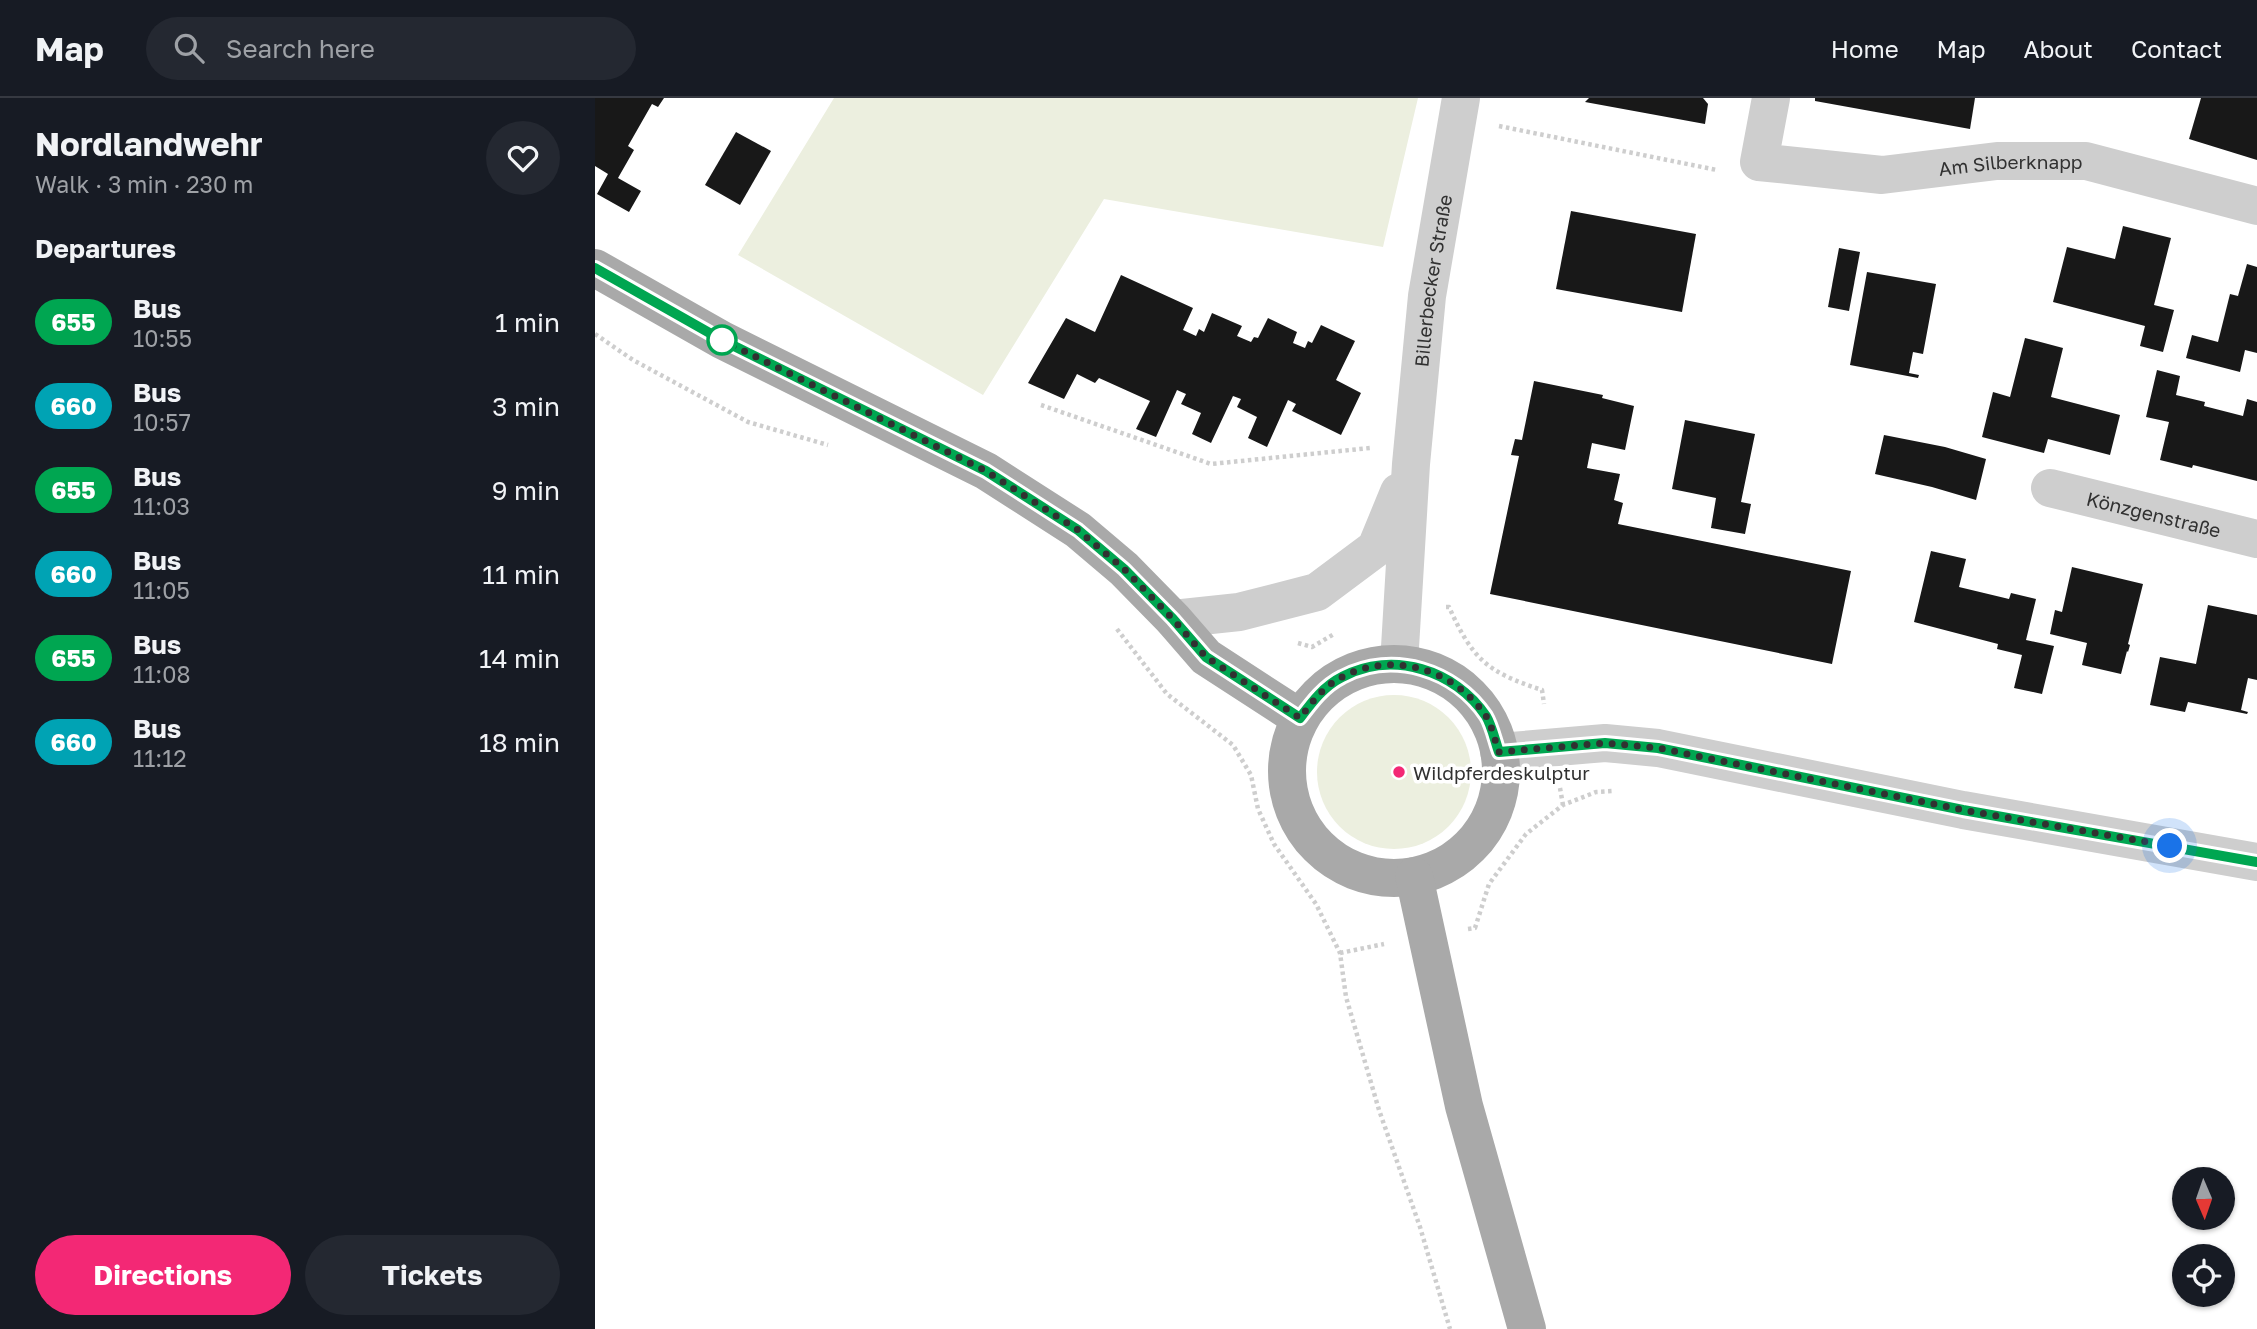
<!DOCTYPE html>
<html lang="en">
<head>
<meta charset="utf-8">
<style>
  body { margin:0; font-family:"Golos Text",sans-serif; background:#242831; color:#f1f3f6; height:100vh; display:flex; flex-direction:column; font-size:26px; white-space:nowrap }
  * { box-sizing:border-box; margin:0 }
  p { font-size:23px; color:#9ea1a6 }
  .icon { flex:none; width:38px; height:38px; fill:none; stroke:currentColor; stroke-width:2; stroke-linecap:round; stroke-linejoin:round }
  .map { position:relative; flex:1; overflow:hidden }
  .drawer { display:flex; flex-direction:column; background:#171b24; width:595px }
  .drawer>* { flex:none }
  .badge { padding:0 14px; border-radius:23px; font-size:24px; line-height:46px }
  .needle { width:46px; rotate:178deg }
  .buttons { position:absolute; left:1577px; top:1069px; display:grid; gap:14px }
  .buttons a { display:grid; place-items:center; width:63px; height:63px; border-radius:50%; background:#171b24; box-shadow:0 2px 5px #0004; font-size:35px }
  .you { position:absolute; width:35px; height:35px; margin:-18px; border:5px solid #fff; border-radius:50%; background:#1a73e8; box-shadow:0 0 0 10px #1a73e833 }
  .map>.badge { position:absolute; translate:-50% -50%; box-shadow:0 0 0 4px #fff }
  h2 { padding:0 35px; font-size:26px; line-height:63px }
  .round { display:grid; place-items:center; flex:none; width:74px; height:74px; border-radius:37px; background:#242831 }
  .headline { display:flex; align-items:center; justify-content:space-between; height:119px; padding:0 35px }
  h1 { font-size:33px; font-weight:700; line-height:52px }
  .button { display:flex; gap:14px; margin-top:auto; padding:14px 35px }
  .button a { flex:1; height:80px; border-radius:42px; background:#f32875; color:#fff; font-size:28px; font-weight:700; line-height:80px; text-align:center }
  .button a+a { background:#242831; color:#f1f3f6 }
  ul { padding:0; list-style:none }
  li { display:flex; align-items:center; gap:21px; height:84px; padding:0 35px }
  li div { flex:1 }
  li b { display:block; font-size:26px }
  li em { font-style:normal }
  li .badge { min-width:77px; font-weight:700; text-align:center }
  header { display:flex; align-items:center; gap:42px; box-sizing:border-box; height:98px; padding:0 35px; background:#171b24; border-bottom:2px solid #363941 }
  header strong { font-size:33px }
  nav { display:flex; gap:38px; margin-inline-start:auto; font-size:24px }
  .search { width:490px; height:63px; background:#242831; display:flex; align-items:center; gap:18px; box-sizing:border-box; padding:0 24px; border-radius:38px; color:#9ea1a6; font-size:26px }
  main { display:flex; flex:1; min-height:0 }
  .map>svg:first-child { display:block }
  .green { fill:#ecefdf }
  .building { fill:#181818 }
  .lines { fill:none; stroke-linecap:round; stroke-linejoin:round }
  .path { stroke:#cecece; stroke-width:4.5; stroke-dasharray:3.5 3.5; stroke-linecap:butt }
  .minor { stroke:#cecece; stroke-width:38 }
  .major { stroke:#a9a9a9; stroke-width:38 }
  .line-casing { stroke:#fff; stroke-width:16 }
  .line { stroke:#00a651; stroke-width:10 }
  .walk { stroke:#313131; stroke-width:7; stroke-dasharray:0 12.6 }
  .stop-dot { fill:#fff; stroke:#00a651; stroke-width:3.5 }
  .poi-dot { fill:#f32875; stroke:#fff; stroke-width:2.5 }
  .labels { text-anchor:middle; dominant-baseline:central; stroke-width:7; stroke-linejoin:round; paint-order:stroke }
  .street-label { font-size:19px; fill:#313131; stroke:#fff }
  .poi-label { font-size:19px; fill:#313131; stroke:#fff; text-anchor:start }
</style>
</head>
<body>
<header>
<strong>Map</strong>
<div class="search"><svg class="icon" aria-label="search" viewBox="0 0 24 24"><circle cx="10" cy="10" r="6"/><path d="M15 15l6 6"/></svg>Search here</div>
<nav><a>Home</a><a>Map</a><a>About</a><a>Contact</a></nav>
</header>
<main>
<section class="drawer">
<div class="headline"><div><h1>Nordlandwehr</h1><p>Walk · 3 min · 230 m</p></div><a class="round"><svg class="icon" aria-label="heart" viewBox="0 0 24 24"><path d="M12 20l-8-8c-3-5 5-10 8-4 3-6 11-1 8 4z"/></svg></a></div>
<h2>Departures</h2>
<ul>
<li><span class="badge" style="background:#00a651;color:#fff">655</span><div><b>Bus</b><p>10:55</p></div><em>1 min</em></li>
<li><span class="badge" style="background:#00a3b4;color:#fff">660</span><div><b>Bus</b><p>10:57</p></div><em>3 min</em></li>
<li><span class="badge" style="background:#00a651;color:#fff">655</span><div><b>Bus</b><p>11:03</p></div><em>9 min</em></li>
<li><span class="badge" style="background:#00a3b4;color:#fff">660</span><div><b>Bus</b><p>11:05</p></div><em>11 min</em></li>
<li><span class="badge" style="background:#00a651;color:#fff">655</span><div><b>Bus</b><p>11:08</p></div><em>14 min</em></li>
<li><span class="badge" style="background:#00a3b4;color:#fff">660</span><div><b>Bus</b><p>11:12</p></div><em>18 min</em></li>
</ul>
<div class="button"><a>Directions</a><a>Tickets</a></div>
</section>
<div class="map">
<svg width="1662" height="1231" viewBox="0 0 1662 1231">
  <rect width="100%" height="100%" fill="#fff"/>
  <!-- green -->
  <g class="green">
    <polygon points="239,0 823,0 788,149 509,101 388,297 143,157"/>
    <circle cx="799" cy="674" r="77"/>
  </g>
  <!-- building -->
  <g class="building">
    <polygon points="0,0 69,0 63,9 57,6 33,48 39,52 23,80 46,93 34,114 2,96 13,76 0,68"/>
    <polygon points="994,0 1108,0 1113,6 1110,26 990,4"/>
    <polygon points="1220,0 1380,0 1375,31 1220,3"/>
    <polygon points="1606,0 1662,0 1662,62 1594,41"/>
    <polygon points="141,34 176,53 145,107 110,87"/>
    <polygon points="976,113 1101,136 1087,214 961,191"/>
    <polygon points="1528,128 1576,140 1559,207 1579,212 1568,254 1545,248 1550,228 1458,204 1472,149 1520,161"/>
    <polygon points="1244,150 1265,154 1254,213 1233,209"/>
    <polygon points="1652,166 1662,169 1662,255 1650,252 1645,274 1591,260 1597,237 1623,244 1635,196 1643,198"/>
    <polygon points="1272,174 1341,186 1328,256 1318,254 1314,275 1324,277 1323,280 1255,267"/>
    <polygon points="526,177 598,210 588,232 601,238 604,231 609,234 617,215 647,228 642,238 656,244 659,239 663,240 673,220 702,234 698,245 710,250 713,243 717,245 726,227 760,243 741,282 766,295 746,337 697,313 701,306 693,302 672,349 653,340 662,319 642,309 646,301 638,298 616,345 597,336 606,315 586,306 591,296 582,292 561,339 541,331 555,303 504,280 500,285 482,276 469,301 433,285 471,220 500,234"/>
    <polygon points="1430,240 1468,250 1456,299 1525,317 1515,357 1453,341 1449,355 1387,339 1398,294 1415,299"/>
    <polygon points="1562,272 1585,278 1581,297 1610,304 1609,308 1648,318 1652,301 1662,304 1662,383 1598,367 1597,370 1565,362 1574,324 1551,319"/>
    <polygon points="939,283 1008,297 1007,300 1039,308 1030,352 997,345 992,370 1025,376 1019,402 1028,405 1023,426 1256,473 1237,566 895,496 924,358 916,357 920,341 927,342"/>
    <polygon points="1090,322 1160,336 1146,404 1156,406 1150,436 1116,430 1121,400 1077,391"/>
    <polygon points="1289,337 1350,349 1391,361 1381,402 1337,389 1280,376"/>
    <polygon points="1336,453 1371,461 1364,489 1414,501 1416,495 1441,501 1431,542 1459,548 1447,596 1419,590 1427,557 1402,551 1403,546 1319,524"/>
    <polygon points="1477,469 1548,486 1533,546 1535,547 1533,554 1532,553 1526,576 1487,567 1492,545 1455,536 1460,512 1467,514"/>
    <polygon points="1613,507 1662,517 1662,582 1653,580 1646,612 1653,614 1652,616 1593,604 1590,614 1555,607 1565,559 1601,566"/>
  </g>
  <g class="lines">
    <!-- path -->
    <g class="path">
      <polyline points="904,28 1122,72"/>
      <polyline points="0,236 38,262 153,324 233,347"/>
      <polyline points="446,307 616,366 775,350"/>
      <path d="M851 509H854C878 562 892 574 947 592L949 606"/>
      <polyline points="522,531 572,596 638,647 656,677 663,711 679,746 721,806 745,855 751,899 784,1012 825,1129 855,1231"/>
      <polyline points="703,545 717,549 739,536"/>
      <polyline points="965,690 968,707"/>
      <polyline points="873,831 880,830 894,786 931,736 968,707 1001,694 1018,693"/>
      <polyline points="745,855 789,846"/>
    </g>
    <!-- minor -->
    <g class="minor">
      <path id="s1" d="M1176 0 1164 64 1287 77 1402 63H1491L1662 108"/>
      <path id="s2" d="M1455 390 1662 441"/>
      <polyline points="578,521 644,514 722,494 781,450 804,394"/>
      <path id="s3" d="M804 566 816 366 832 198 866 0"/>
      <polyline points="904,654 1010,645 1063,650 1368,712 1662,764"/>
    </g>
    <!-- major -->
    <g class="major">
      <polyline points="0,170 127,242 391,373 483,432 529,471 578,521 611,559 705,620"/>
      <circle cx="799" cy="673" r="107"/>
      <polyline points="819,778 869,1008 932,1231"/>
    </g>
  </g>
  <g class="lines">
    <!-- line casing -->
    <g class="line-casing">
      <path id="line" d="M0 170 127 242 391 373 483 432 529 471 578 521 611 559 705 620C717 604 729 588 747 579 798 552 860 572 891 618 897 628 900 643 904 654L1010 645 1063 650 1368 712 1662 764"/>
    </g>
    <!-- line -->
    <use href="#line" class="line"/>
    <!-- walk -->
    <path class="walk" d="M127 242 391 373 483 432 529 471 578 521 611 559 705 620C717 604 729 588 747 579 798 552 860 572 891 618 897 628 900 643 904 654L1010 645 1063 650 1368 712 1575 748"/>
  </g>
  <!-- markers -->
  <circle class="stop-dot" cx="127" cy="242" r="14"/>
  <circle class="poi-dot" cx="804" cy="674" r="7"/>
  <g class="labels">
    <!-- street labels -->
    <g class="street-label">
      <text stroke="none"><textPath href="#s1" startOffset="318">Am Silberknapp</textPath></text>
      <text stroke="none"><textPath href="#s3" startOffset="385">Billerbecker Straße</textPath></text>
      <text stroke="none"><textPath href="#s2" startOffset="107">Könzgenstraße</textPath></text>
    </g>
    <!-- poi labels -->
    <g class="poi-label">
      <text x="818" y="674">Wildpferdeskulptur</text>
    </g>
  </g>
</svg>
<div class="buttons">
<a><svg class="needle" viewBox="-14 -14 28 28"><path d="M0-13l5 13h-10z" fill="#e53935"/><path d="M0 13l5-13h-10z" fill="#9ea1a6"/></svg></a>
<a><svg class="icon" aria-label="locate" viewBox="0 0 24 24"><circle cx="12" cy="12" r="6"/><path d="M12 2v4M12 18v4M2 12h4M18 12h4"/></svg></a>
</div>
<div class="you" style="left:1575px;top:748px"></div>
</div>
</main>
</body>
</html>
